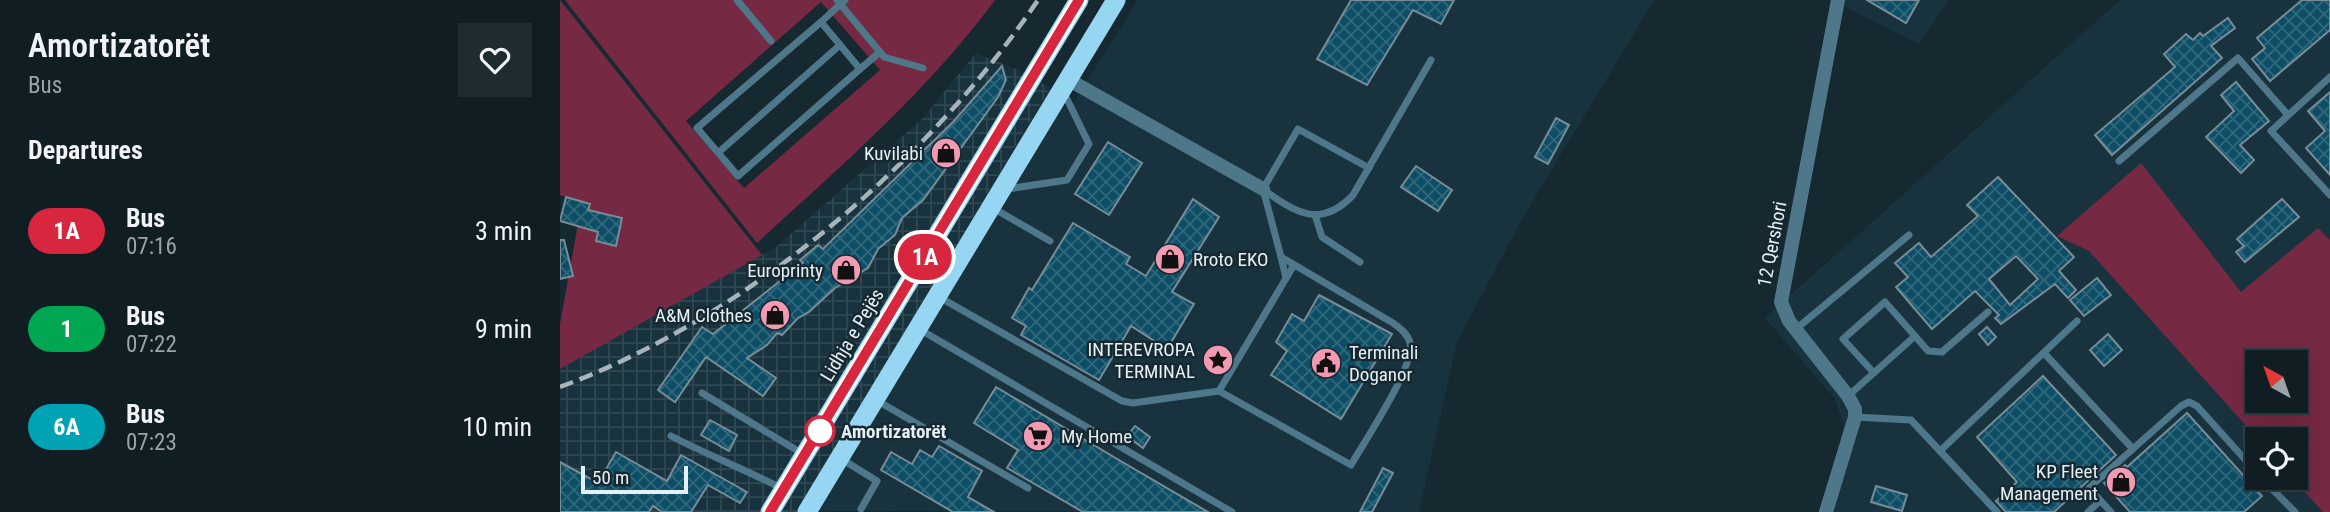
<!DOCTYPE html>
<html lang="en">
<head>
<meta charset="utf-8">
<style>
  body { margin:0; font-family:"Roboto Condensed",sans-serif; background:#1e2b31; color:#f1f3f6; height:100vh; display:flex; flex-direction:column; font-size:26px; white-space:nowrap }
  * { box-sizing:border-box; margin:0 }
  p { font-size:23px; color:#9ca2a6 }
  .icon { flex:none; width:38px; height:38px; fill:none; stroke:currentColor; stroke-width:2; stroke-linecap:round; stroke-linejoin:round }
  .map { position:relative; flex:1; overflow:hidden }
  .panel { display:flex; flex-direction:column; background:#101e24; width:560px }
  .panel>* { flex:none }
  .badge { padding:0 14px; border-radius:23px; font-size:24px; line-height:46px }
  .needle { width:46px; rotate:320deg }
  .tools { position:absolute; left:1685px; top:350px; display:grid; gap:14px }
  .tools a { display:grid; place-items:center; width:63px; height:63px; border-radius:0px; background:#101e24; box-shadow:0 7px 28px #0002,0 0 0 2px #303c41; font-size:35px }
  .scale { position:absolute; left:21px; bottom:18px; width:107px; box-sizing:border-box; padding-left:7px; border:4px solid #e5f0f6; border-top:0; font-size:19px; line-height:24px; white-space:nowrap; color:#e5f0f6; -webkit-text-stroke:5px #162830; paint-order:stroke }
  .map>.badge { position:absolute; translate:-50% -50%; box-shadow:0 0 0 4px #fff }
  h2 { padding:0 28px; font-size:26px; line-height:63px }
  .round { display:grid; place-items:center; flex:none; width:74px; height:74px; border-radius:0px; background:#1e2b31 }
  .head { display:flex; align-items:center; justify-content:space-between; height:119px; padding:0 28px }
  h1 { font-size:33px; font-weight:600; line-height:52px }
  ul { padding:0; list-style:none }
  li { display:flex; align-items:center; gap:21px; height:98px; padding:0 28px }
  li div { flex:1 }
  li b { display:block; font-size:26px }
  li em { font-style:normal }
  li .badge { min-width:77px; font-weight:700; text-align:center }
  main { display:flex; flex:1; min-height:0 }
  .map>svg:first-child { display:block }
  .built { fill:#19333e; fill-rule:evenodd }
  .industrial { fill:url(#industrial-grid) }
  .grass { fill:#762943; fill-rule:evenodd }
  .building { fill:url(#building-cross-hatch); stroke:#788c96; stroke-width:2; fill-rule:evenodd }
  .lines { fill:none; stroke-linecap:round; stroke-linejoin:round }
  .service { stroke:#4e778a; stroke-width:7 }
  .minor { stroke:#4e778a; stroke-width:14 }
  .trunk { stroke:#96d6f3; stroke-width:19 }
  .rail { stroke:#a7b4bb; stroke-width:4.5; stroke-dasharray:14 7; stroke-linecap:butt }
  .line-casing { stroke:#fff; stroke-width:16 }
  .line { stroke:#d7263d; stroke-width:10 }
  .stop-dot { fill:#fff; stroke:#d7263d; stroke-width:3.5 }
  .labels { text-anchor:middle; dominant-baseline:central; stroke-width:5; stroke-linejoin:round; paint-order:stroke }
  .poi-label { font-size:19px; fill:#e5f0f6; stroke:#162830; text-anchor:end }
  .street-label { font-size:19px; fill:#e5f0f6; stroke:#162830 }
  .stop-label { font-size:19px; font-weight:bold; fill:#e5f0f6; stroke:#162830; text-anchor:start }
</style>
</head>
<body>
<main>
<section class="panel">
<div class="head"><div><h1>Amortizatorët</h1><p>Bus</p></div><a class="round"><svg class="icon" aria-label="heart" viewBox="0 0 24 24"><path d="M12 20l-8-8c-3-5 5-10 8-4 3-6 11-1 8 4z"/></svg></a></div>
<h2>Departures</h2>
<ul>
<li><span class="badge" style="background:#d7263d;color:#fff">1A</span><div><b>Bus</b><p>07:16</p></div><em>3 min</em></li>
<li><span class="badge" style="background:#00a651;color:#fff">1</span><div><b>Bus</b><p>07:22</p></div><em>9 min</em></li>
<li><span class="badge" style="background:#00a3b4;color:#fff">6A</span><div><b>Bus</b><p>07:23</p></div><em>10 min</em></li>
</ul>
</section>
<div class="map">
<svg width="1770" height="512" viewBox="0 0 1770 512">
  <defs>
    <pattern id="industrial-grid" width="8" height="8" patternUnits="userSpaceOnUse" patternTransform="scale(1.75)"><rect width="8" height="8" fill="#19333e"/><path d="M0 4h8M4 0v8" fill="none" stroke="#2f4751"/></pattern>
    <pattern id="building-cross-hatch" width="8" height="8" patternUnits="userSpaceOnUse" patternTransform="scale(1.75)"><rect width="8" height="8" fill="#0d4e66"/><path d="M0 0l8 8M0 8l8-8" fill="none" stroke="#30687c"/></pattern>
  </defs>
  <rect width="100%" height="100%" fill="#162830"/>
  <!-- built -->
  <g class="built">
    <polygon points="578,0 1094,0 961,221 897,342 859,512 237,511 490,88 508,111"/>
    <polygon points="1272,0 1389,0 1359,44"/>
    <path d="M1560 0H1770V512H1262L1284 426 1275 399 1205 318ZM1698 362H1736V401H1698ZM1698 439H1736V478H1698Z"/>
  </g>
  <!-- industrial -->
  <polygon class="industrial" points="416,53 466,73 490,88 238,511 239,512 0,512 0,361 19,355 216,247 363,118"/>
  <!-- grass -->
  <g class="grass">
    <polygon points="0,0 202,255 0,369 0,324 22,202 0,195"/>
    <path d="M5 0H435C367 92 281 166 197 243ZM261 2 320 70 184 188 126 121Z"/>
    <path d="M1581 163 1681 292 1758 228 1770 240V512H1763L1732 478H1736V439H1698L1529 251 1497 236ZM1736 362V401H1698V362Z"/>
  </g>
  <!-- building -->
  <g class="building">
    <polygon points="791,0 894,0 881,24 853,10 807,85 757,59"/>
    <polygon points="1307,0 1359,0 1346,23"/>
    <polygon points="1742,0 1770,0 1770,30 1710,81 1692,59 1705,48 1697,38"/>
    <polygon points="1668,18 1675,28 1651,46 1662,58 1552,155 1535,135 1615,67 1604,54 1626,34 1633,40 1640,33 1643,36"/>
    <polygon points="442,66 446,80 438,97 363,200 342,218 335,235 318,249 308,268 275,288 249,312 238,318 222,335 217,333 207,345 187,358 216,378 203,396 146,357 115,402 98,390 142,327 153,334 243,263 240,260 258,245 263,249 394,121"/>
    <polygon points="1676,82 1709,121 1680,145 1694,160 1681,173 1646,137 1674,111 1661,95"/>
    <polygon points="1770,92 1770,175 1746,148 1765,131 1748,111"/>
    <polygon points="996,118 1009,125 988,164 975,157"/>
    <polygon points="548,142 582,163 549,215 515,194"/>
    <polygon points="856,166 892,190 878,211 841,187"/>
    <path d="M1438 177 1514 257 1499 271 1516 290 1508 298 1495 284 1441 324 1435 318 1439 315 1415 291 1372 329 1336 287 1348 277 1335 263 1359 243 1371 257 1418 216 1407 205ZM1456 256 1478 279 1450 305 1429 279Z"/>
    <polygon points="6,197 30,204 28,210 62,218 56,246 36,241 38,232 0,221"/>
    <polygon points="633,199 659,217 612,292 634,304 607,349 571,326 539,380 461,335 466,326 452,318 469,288 472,290 513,223 570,257 566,264 586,276"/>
    <polygon points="1722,199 1739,217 1685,262 1676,252 1684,246 1677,239"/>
    <polygon points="0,240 4,240 13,276 0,279"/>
    <polygon points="1537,278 1551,295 1524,316 1510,300"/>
    <polygon points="759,295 832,334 781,419 711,375 727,351 716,342 732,314 744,321"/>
    <polygon points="1427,327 1436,337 1428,345 1419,334"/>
    <polygon points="1548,334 1562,350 1544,366 1530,350"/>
    <polygon points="1483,376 1556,455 1494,512 1446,512 1436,501 1457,482 1417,437"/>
    <polygon points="436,387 564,463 648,512 523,512 447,468 458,450 414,423"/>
    <polygon points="1627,413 1702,496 1684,512 1570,512 1544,483 1565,465 1567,467"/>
    <polygon points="150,420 177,435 169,451 141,435"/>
    <polygon points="575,426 590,437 583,448 567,436"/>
    <polygon points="379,446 422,471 408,497 434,512 393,512 321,470 331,452 352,464 360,450 372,457"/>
    <polygon points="56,452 107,481 121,455 187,492 180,503 148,485 131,512 102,512 93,506 89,512 0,512 0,462 38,483"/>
    <polygon points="823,468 833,473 812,512 800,512"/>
    <polygon points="1316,486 1347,495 1342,511 1311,502"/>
  </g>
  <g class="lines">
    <!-- service -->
    <g class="service">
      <polyline points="177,0 211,41"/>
      <polyline points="277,0 324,57 363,68"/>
      <polyline points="285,0 261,22 300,69 320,52"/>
      <polyline points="261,22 137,128 178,176 300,69"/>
      <polyline points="1770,77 1711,131 1770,195"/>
      <polyline points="159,152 280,45"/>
      <polyline points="1559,161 1678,58 1728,115"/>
      <polyline points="447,189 507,180 529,144 504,93"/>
      <path d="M704 190C736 213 761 229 793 195L871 60"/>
      <polyline points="433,208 490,241"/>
      <polyline points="755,215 762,237 800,262"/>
      <polyline points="721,257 726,278"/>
      <path d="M734 265 659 391 791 465C804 442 856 365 850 343 848 334 840 328 833 323L721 257 703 189 738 129 809 168"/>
      <polyline points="379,297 562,401 573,403 659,391"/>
      <polyline points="359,329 672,512"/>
      <polyline points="1236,329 1349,235"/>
      <polyline points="1355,336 1368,351 1382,352 1428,312"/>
      <polyline points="1484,353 1573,449"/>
      <polyline points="142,393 243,454"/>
      <polyline points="1288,396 1355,336 1325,302 1283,339 1314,373"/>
      <polyline points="316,400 468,488"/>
      <polyline points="1295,417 1351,420 1437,512"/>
      <path d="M111 436C148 455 186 470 223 489"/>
      <polyline points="1380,451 1517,321"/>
      <polyline points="280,458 317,481 301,509"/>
      <polyline points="1701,478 1735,512"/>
      <polyline points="1528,512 1540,501"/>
      <polyline points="1551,512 1529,488 1621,406 1629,402 1637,406 1698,474"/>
    </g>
    <!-- minor -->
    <g class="minor">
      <polyline points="509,80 703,189"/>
      <polyline points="1266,512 1295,417 1295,409 1288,396 1229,321 1221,302 1278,0"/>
    </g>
    <!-- trunk -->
    <g class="trunk">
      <polyline points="210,512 519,0"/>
      <polyline points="247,512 556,0"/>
    </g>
    <!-- rail -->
    <path class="rail" d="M0 387C186 318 368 163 478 0"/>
  </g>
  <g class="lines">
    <!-- line casing -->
    <g class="line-casing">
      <polyline id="line" points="210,512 519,0"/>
    </g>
    <!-- line -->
    <use href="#line" class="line"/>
  </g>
  <!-- icons -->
  <defs>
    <g id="shop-disc" transform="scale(1.575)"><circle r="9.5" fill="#f19ab1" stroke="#162830"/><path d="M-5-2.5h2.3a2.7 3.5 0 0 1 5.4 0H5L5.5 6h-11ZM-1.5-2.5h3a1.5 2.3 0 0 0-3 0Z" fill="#111"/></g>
    <g id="sight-disc" transform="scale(1.575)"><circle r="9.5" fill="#f19ab1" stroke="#162830"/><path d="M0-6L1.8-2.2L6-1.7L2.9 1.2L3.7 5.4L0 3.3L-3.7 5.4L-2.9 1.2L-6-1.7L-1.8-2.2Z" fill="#111"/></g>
    <g id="civic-disc" transform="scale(1.575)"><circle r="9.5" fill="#f19ab1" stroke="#162830"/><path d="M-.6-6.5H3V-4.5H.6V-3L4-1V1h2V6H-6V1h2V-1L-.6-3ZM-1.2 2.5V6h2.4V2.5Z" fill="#111"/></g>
    <g id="supermarket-disc" transform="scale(1.575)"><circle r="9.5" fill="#f19ab1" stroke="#162830"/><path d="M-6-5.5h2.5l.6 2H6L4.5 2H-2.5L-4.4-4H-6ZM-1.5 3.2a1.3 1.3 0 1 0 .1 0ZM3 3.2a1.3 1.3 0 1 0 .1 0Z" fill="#111"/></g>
  </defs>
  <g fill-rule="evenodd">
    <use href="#shop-disc" x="386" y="153"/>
    <use href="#shop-disc" x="610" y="259"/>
    <use href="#shop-disc" x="286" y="270"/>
    <use href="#shop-disc" x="215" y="315"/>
    <use href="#sight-disc" x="658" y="360"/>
    <use href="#civic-disc" x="766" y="363"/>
    <use href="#supermarket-disc" x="478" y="436"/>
    <use href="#shop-disc" x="1561" y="482"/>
  </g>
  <!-- markers -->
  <circle class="stop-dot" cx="260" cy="431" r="14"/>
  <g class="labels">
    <!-- poi labels -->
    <g class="poi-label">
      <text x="363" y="153">Kuvilabi</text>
      <text x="633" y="259" text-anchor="start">Rroto EKO</text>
      <text x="263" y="270">Europrinty</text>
      <text x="192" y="315">A&amp;M Clothes</text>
      <text x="635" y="349">INTEREVROPA<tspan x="635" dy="22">TERMINAL</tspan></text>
      <text x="789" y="352" text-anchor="start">Terminali<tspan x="789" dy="22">Doganor</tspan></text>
      <text x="501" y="436" text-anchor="start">My Home</text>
      <text x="1538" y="471">KP Fleet<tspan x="1538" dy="22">Management</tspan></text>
    </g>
    <!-- street labels -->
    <g class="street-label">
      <text transform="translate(1212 244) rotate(-79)">12 Qershori</text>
      <text transform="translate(292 335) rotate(-59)">Lidhja e Pejës</text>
    </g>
    <!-- stop labels -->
    <g class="stop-label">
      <text x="281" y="431">Amortizatorët</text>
    </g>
  </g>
</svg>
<div class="tools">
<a><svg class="needle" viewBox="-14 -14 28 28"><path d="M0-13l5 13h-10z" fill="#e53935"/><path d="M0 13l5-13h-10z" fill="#9ca2a6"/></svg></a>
<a><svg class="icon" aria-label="locate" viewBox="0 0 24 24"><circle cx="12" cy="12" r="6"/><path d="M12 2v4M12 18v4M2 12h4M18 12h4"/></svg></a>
</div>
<div class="scale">50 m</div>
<b class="badge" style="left:365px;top:257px;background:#d7263d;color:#fff">1A</b>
</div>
</main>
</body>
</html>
